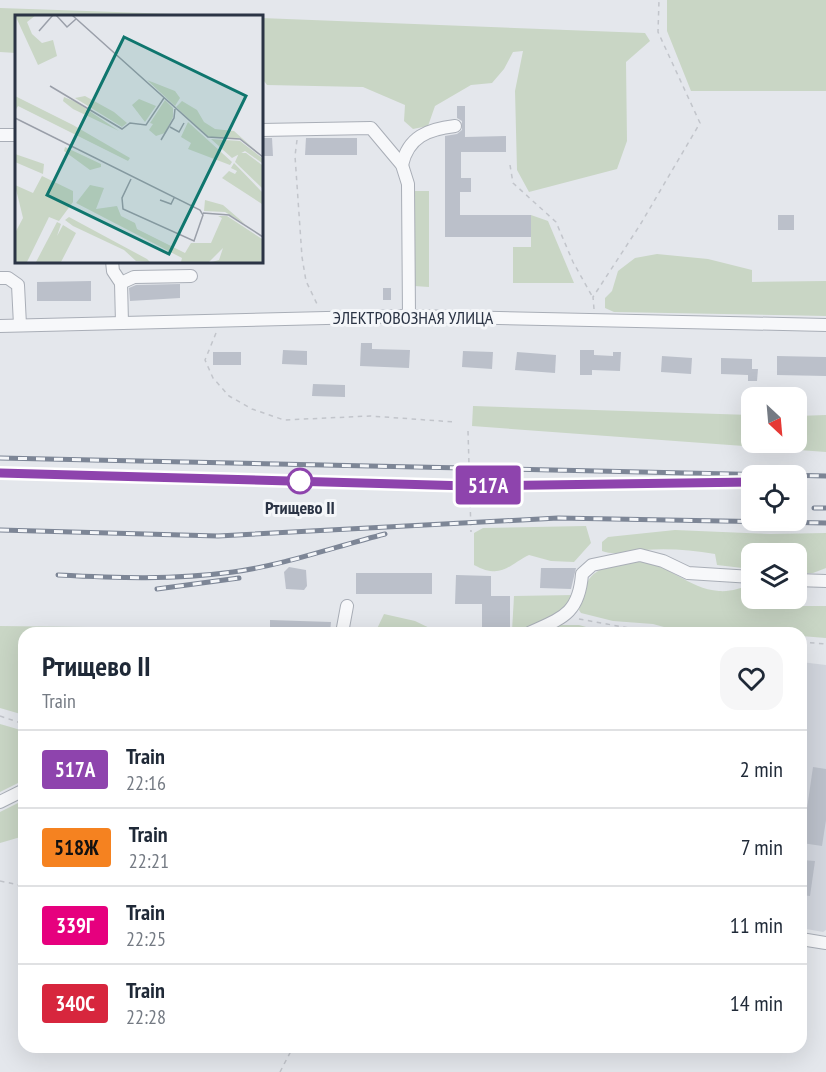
<!DOCTYPE html>
<html lang="en">
<head>
<meta charset="utf-8">
<style>
  body { margin:0; font-family:"PT Sans Narrow",sans-serif; background:#f6f6f7; color:#1f2937; height:100vh; display:flex; flex-direction:column; font-size:22px; white-space:nowrap }
  * { box-sizing:border-box; margin:0 }
  p { font-size:20px; color:#747a83 }
  .icon { flex:none; width:33px; height:33px; fill:none; stroke:currentColor; stroke-width:2; stroke-linecap:round; stroke-linejoin:round }
  .map { position:relative; flex:1; overflow:hidden }
  .panel { position:absolute; left:18px; top:627px; width:789px; height:426px; display:flex; flex-direction:column; background:#fff; border-radius:18px; box-shadow:0 6px 24px #0002 }
  .panel>* { flex:none }
  .badge { padding:0 12px; border-radius:4px; font-size:21px; line-height:39px }
  .needle { width:39px; rotate:154deg }
  .buttons { position:absolute; left:741px; top:387px; display:grid; gap:12px }
  .buttons a { display:grid; place-items:center; width:66px; height:66px; border-radius:12px; background:#fff; box-shadow:0 6px 24px #0002; font-size:30px }
  .map>.badge { position:absolute; translate:-50% -50%; box-shadow:0 0 0 3px #fff }
  .round { display:grid; place-items:center; flex:none; width:63px; height:63px; border-radius:18px; background:#f6f6f7 }
  .headline { display:flex; align-items:center; justify-content:space-between; height:102px; padding:0 24px }
  h1 { font-size:28px; font-weight:700; line-height:45px }
  ul { padding:0; list-style:none }
  li { display:flex; align-items:center; gap:18px; height:78px; padding:0 24px; border-top:2px solid #e0e1e3 }
  li div { flex:1 }
  li b { display:block; font-size:22px }
  li em { font-style:normal }
  li .badge { min-width:66px; font-weight:700; text-align:center }
  .map>svg:first-child { display:block }
  .built { fill:#d2d6de }
  .green { fill:#c9d6c5 }
  .building { fill:#bbc0ca }
  .lines { fill:none; stroke-linecap:round; stroke-linejoin:round }
  .minor-casing { stroke:#a9aeb7; stroke-width:14 }
  .path { stroke:#c2c5cb; stroke-width:1.5; stroke-dasharray:4.5 4.5; stroke-linecap:butt }
  .minor { stroke:#f7f8fa; stroke-width:12 }
  .rail-casing { stroke:#7d8696; stroke-width:5 }
  .rail { stroke:#f4f6f9; stroke-width:3; stroke-dasharray:9; stroke-linecap:butt }
  .line-casing { stroke:#fff; stroke-width:14 }
  .line { stroke:#8e44ad; stroke-width:9 }
  .stop-dot { fill:#fff; stroke:#8e44ad; stroke-width:3 }
  .labels { text-anchor:middle; dominant-baseline:central; stroke-width:6; stroke-linejoin:round; paint-order:stroke }
  .street-label { font-size:18px; fill:#2b3445; stroke:#f4f6f9 }
  .stop-label { font-size:18px; font-weight:bold; fill:#2b3445; stroke:#f4f6f9 }
  .inset-road { fill:none; stroke:#9a9fa9; stroke-width:1.5 }
  .view { fill:#0f766e; fill-opacity:0.15; stroke:#0f766e; stroke-width:3 }
  .inset-edge { fill:none; stroke:#2b3445; stroke-width:3 }
</style>
</head>
<body>
<div class="map">
<svg width="826" height="1072" viewBox="0 0 826 1072">
  <rect width="100%" height="100%" fill="#e4e7ec"/>
  <!-- built -->
  <polygon class="built" points="801,662 826,665 826,930 823,932 801,928"/>
  <!-- green -->
  <g class="green">
    <polygon points="667,0 826,0 826,91 691,91 667,31"/>
    <polygon points="0,8 231,16 16,16 16,53 0,52"/>
    <polygon points="261,18 645,33 650,41 626,62 627,141 617,169 529,192 517,170 515,91 523,51 513,52 504,69 492,83 471,85 435,106 428,126 413,129 404,121 405,105 363,87 267,85 261,77"/>
    <polygon points="413,191 429,191 429,287 414,286"/>
    <polygon points="531,215 548,221 574,283 513,283 513,247 531,247"/>
    <polygon points="657,254 708,259 752,270 752,282 826,281 826,316 614,312 605,308 605,298 612,291 618,271 635,258"/>
    <polygon points="473,406 751,415 752,442 796,442 797,416 826,415 826,452 472,426"/>
    <path d="M586 526 591 543 574 562 551 561 529 555C508 565 502 580 474 565V533L483 528Z"/>
    <path d="M675 530 770 534 826 533V568L813 573 797 574 796 554H752L751 569 717 565 715 554C691 550 668 548 644 550 630 551 615 556 602 551V542L608 537Z"/>
    <path d="M635 561C669 563 688 589 719 591 730 592 741 588 751 585L752 598 786 599 792 606H826V638L801 636V633L682 632 653 624 613 621 581 613 579 610C582 602 583 594 586 586 592 566 618 564 635 561Z"/>
    <polygon points="574,595 561,615 522,632 512,631 514,596"/>
    <polygon points="384,614 415,621 440,633 375,633"/>
    <polygon points="558,625 579,625 608,633 543,633"/>
    <polygon points="0,626 176,628 176,633 24,633 24,715 0,708"/>
    <polygon points="0,724 24,731 24,780 0,792"/>
    <polygon points="24,800 24,836 0,843 0,812"/>
  </g>
  <!-- building -->
  <g class="building">
    <polygon points="457,106 465,106 465,137 506,136 506,152 461,152 461,178 471,178 471,192 460,192 460,215 531,215 531,237 445,237 445,136 457,134 462,130 462,121 457,118"/>
    <polygon points="261,138 272,138 273,156 261,156"/>
    <polygon points="306,138 357,138 357,155 305,155"/>
    <rect x="778" y="215" width="16" height="15"/>
    <polygon points="91,281 91,301 37,301 37,282"/>
    <polygon points="180,284 180,298 130,301 129,288 136,285"/>
    <rect x="383" y="288" width="8" height="12"/>
    <polygon points="361,343 372,343 372,349 410,350 409,368 360,366"/>
    <polygon points="283,350 307,351 307,365 282,364"/>
    <polygon points="580,350 594,350 594,355 613,356 613,352 621,352 620,371 592,370 592,375 580,375"/>
    <polygon points="463,351 493,352 492,369 462,367"/>
    <rect x="213" y="352" width="28" height="13"/>
    <polygon points="517,352 556,355 555,373 515,370"/>
    <polygon points="662,356 692,358 691,374 661,372"/>
    <polygon points="777,356 826,357 826,376 777,375"/>
    <polygon points="721,358 752,359 752,369 758,369 757,381 748,381 748,375 721,374"/>
    <polygon points="313,384 345,385 345,397 312,396"/>
    <polygon points="289,567 306,570 307,586 304,590 286,589 284,572"/>
    <polygon points="541,568 576,568 571,589 540,588"/>
    <rect x="356" y="573" width="76" height="21"/>
    <polygon points="456,575 491,576 491,596 510,596 510,628 482,627 482,604 455,604"/>
    <polygon points="270,620 331,622 330,633 270,633"/>
    <polygon points="813,767 826,769 826,820 822,846 802,843"/>
    <polygon points="802,860 815,861 810,896 801,895"/>
  </g>
  <g class="lines">
    <!-- minor casing -->
    <g class="minor-casing">
      <g id="minor">
        <polyline points="261,130 371,128 402,165 408,184 409,316"/>
        <polyline points="0,135 16,135"/>
        <path d="M402 165C408 137 428 129 455 126"/>
        <polyline points="112,261 113,271 121,283"/>
        <polyline points="0,278 8,278 18,285 20,325"/>
        <polyline points="122,323 121,283 134,277 191,276"/>
        <polyline points="0,326 409,316 826,325"/>
        <polyline points="796,580 826,581"/>
        <polyline points="342,633 347,606"/>
        <path d="M529 633C562 618 579 614 582 574L592 565 640 555 663 561 688 573 752 577"/>
        <polyline points="0,802 24,790"/>
        <polyline points="801,939 826,943"/>
      </g>
    </g>
    <!-- path -->
    <g class="path">
      <polyline points="297,140 295,156 302,257 306,281 318,306"/>
      <polyline points="510,165 513,183 556,222 573,262 592,296"/>
      <polyline points="594,309 593,297 640,225 700,123 658,32 659,0"/>
      <polyline points="216,333 205,360 213,378 229,396 252,409 284,420 370,416 455,422"/>
      <polyline points="468,431 471,532"/>
      <polyline points="579,619 656,633"/>
      <polyline points="801,642 826,644"/>
      <polyline points="0,716 24,724"/>
      <polyline points="0,881 24,886"/>
      <polyline points="280,1072 293,1047"/>
    </g>
    <!-- minor -->
    <use href="#minor" class="minor"/>
    <!-- rail casing -->
    <g class="rail-casing">
      <g id="rail">
        <polyline points="0,458 826,476"/>
        <polyline points="0,473 469,486 660,481"/>
        <polyline points="814,508 826,508"/>
        <polyline points="0,530 218,536 558,518 826,523"/>
        <path d="M58 575C117 578 174 580 233 572 284 565 334 547 385 534"/>
        <polyline points="157,589 239,578"/>
      </g>
    </g>
    <!-- rail -->
    <use href="#rail" class="rail"/>
  </g>
  <g class="lines">
    <!-- line casing -->
    <g class="line-casing">
      <polyline id="line" points="0,473 469,486 752,482"/>
    </g>
    <!-- line -->
    <use href="#line" class="line"/>
  </g>
  <!-- markers -->
  <circle class="stop-dot" cx="300" cy="481" r="12"/>
  <g class="labels">
    <!-- street labels -->
    <g class="street-label">
      <text x="413" y="317">ЭЛЕКТРОВОЗНАЯ УЛИЦА</text>
    </g>
    <!-- stop labels -->
    <g class="stop-label">
      <text x="300" y="507">Ртищево II</text>
    </g>
  </g>
  <!-- overview -->
  <g transform="translate(15 15)">
    <rect width="248" height="248" fill="#e4e7ec"/>
    <path d="M0 0H21L12 7 17 19 27 28 38 25 42 41 23 50ZM132 65 160 76 165 83 160 91ZM0 81 58 110 115 143 113 146 3 91 0 96ZM70 81 99 97 112 108 107 112 60 83ZM49 82 61 87 104 116 58 94 48 86ZM124 84 141 91 130 107 117 90ZM150 85 158 93V102L150 118 141 121 134 115 138 109 135 108ZM167 86 182 95 189 107 200 114 219 116 247 141 225 123 193 122 161 92ZM173 107 217 147 215 150 173 134 176 128 166 122ZM196 124 225 126 247 143V148L230 136 217 143ZM50 132 86 149V152L75 155 49 136ZM224 138H231L247 150V173L220 147ZM0 139 29 149 28 159 0 147ZM219 148 247 177V189L207 163 214 156 220 159 222 156 216 153ZM27 161 58 176V187L44 206 34 202 12 247H0V218L8 203 0 170 18 178ZM75 170 89 173 81 194 102 191 106 201 120 208 122 214 170 238 176 228H196L207 203 203 201H212L247 224V247H197L204 245 208 233 194 247H166L167 243 61 188ZM190 185 208 190 230 209 210 197 189 196ZM54 202 132 244 135 247 121 246 109 235 58 211 50 205ZM42 207 46 209 42 221 48 210 61 218 46 247H21Z" fill="#c9d6c5"/>
    <path class="inset-road" d="M41 0 52 12 61 4M57 0 193 122 225 124 248 142M24 16 38 0M35 71 107 114 115 108 131 110 149 83M0 103 185 195 188 200 179 226 108 194 107 183 116 164M155 112 164 117 169 108M146 125 159 103 160 94M145 185 156 189 159 183M188 198 214 200 248 222"/>
    <path class="view" d="M109 22 231 81 154 239 32 180Z"/>
    <rect width="248" height="248" class="inset-edge"/>
  </g>
</svg>
<div class="buttons">
<a><svg class="needle" viewBox="-14 -14 28 28"><path d="M0-13l5 13h-10z" fill="#e53935"/><path d="M0 13l5-13h-10z" fill="#747a83"/></svg></a>
<a><svg class="icon" aria-label="locate" viewBox="0 0 24 24"><circle cx="12" cy="12" r="6"/><path d="M12 2v4M12 18v4M2 12h4M18 12h4"/></svg></a>
<a><svg class="icon" aria-label="layers" viewBox="0 0 24 24"><path d="M12 4l9 5-9 5-9-5zM3 14l9 5 9-5"/></svg></a>
</div>
<b class="badge" style="left:488px;top:485px;background:#8e44ad;color:#fff">517А</b>
<section class="panel">
<div class="headline"><div><h1>Ртищево II</h1><p>Train</p></div><a class="round"><svg class="icon" aria-label="heart" viewBox="0 0 24 24"><path d="M12 20l-8-8c-3-5 5-10 8-4 3-6 11-1 8 4z"/></svg></a></div>
<ul>
<li><span class="badge" style="background:#8e44ad;color:#fff">517А</span><div><b>Train</b><p>22:16</p></div><em>2 min</em></li>
<li><span class="badge" style="background:#f58220;color:#111">518Ж</span><div><b>Train</b><p>22:21</p></div><em>7 min</em></li>
<li><span class="badge" style="background:#e6007e;color:#fff">339Г</span><div><b>Train</b><p>22:25</p></div><em>11 min</em></li>
<li><span class="badge" style="background:#d7263d;color:#fff">340С</span><div><b>Train</b><p>22:28</p></div><em>14 min</em></li>
</ul>
</section>
</div>
</body>
</html>
